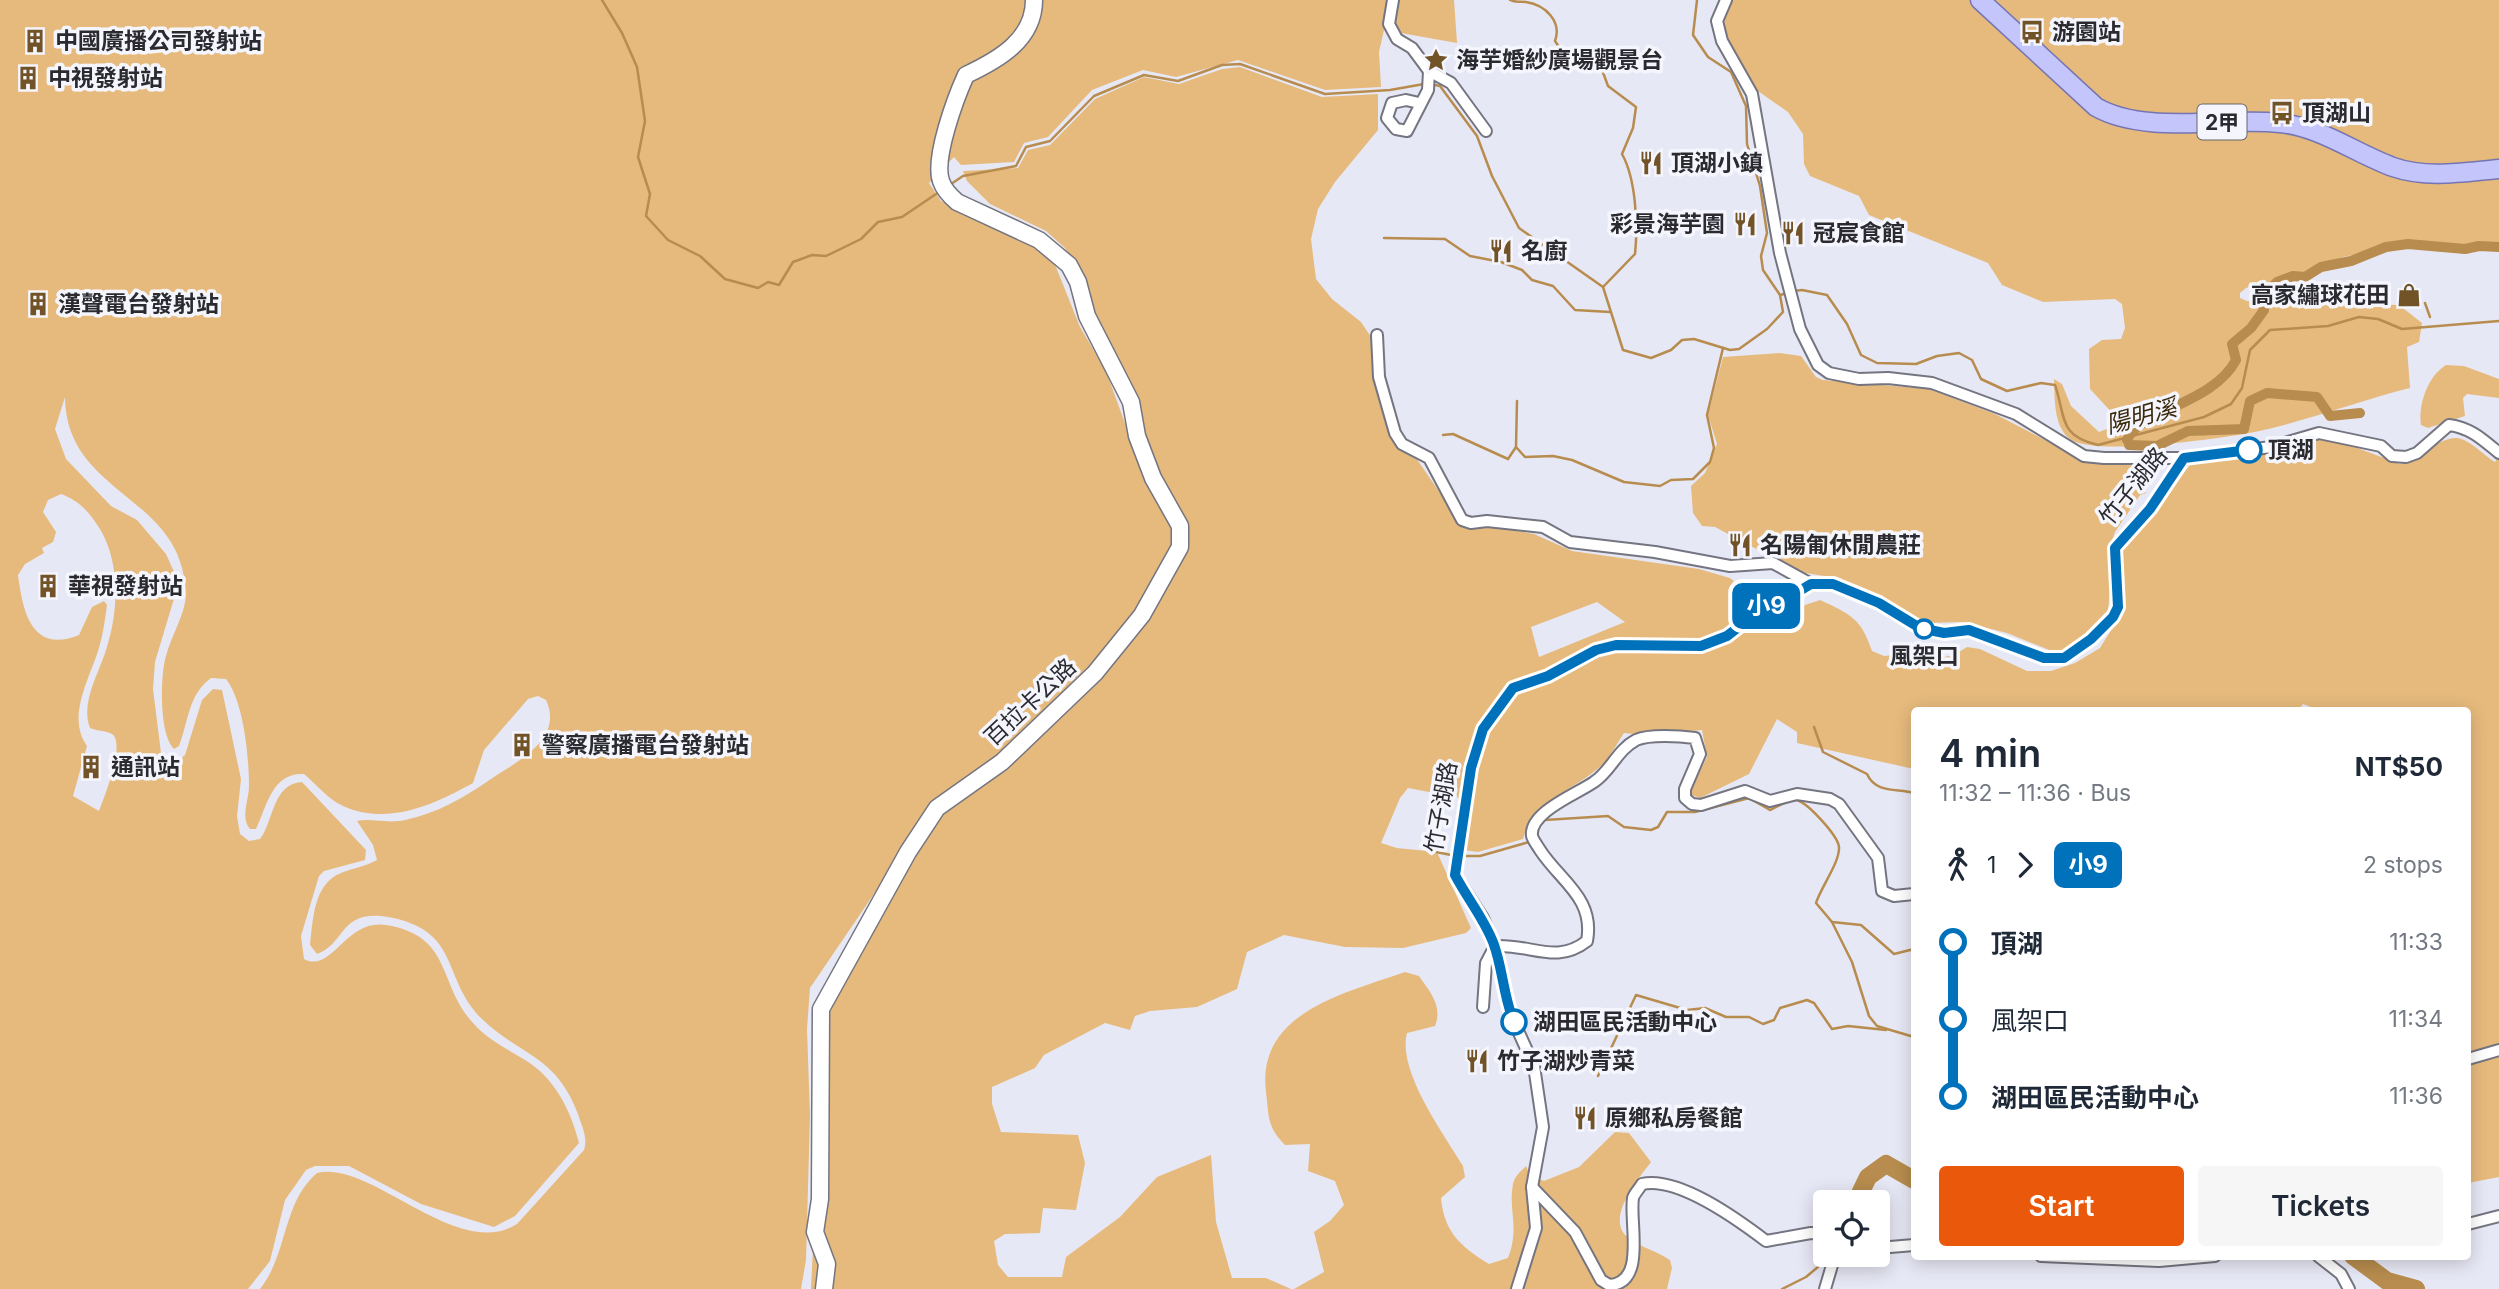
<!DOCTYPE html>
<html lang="en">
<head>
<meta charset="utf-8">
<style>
  body { margin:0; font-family:Inter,"Noto Sans TC",sans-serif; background:#f6f6f7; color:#1f2937; height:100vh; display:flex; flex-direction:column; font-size:26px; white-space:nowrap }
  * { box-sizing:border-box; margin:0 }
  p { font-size:23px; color:#747a83 }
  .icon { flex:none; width:38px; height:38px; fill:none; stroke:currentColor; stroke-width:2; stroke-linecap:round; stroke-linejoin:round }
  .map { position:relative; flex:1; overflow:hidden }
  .side { position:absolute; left:1911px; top:707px; width:560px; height:553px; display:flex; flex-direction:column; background:#fff; border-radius:7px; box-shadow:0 4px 18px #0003 }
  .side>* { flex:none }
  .badge { padding:0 14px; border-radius:10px; font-size:24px; line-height:46px }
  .buttons { position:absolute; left:1813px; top:1190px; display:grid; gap:14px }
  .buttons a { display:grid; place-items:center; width:77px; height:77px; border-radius:7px; background:#fff; box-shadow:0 4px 18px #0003; font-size:35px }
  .map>.badge { position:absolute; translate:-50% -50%; box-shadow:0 0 0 4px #fff }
  .legs { display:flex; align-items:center; gap:10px; height:77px; padding:0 28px; font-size:23px }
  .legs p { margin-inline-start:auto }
  .headline { display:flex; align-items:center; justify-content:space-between; height:119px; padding:0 28px }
  h1 { font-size:38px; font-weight:600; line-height:52px }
  .button { display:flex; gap:14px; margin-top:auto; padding:14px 28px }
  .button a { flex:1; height:80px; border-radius:7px; background:#ea580c; color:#fff; font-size:28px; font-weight:600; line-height:80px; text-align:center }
  .button a+a { background:#f6f6f7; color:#1f2937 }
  ul { padding:0 28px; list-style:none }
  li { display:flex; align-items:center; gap:24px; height:77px; font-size:26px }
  li i { display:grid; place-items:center; width:10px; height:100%; margin:0 9px; background:currentColor }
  li i::after { content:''; width:18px; height:18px; margin:-9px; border:5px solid; border-radius:50%; background:#fff }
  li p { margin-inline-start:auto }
  li:first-child i { background:linear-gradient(#0000 50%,currentColor 0) }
  li:last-child i { background:linear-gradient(currentColor 50%,#0000 0) }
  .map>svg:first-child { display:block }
  .green { fill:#e6ba7d; fill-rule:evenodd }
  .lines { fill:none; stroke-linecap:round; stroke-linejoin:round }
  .stream { stroke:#b78c4e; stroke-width:2.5 }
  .canal { stroke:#b78c4e; stroke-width:10 }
  .river { stroke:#b78c4e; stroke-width:18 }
  .minor-casing { stroke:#747580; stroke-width:14 }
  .secondary-casing { stroke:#747580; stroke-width:19 }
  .primary-casing { stroke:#7475b2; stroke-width:21 }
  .minor { stroke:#fff; stroke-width:10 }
  .secondary { stroke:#fff; stroke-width:16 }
  .primary { stroke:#c4c5fb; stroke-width:18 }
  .line-1-casing { stroke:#fff; stroke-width:16 }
  .line-1 { stroke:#0072bc; stroke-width:10 }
  .stop-1-dot { fill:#fff; stroke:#0072bc; stroke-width:3.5 }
  .labels { text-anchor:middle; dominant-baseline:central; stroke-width:7; stroke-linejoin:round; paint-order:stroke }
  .shield { fill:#f5f6fd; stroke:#67676d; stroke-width:2 }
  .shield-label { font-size:21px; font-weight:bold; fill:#2a2a2f }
  .poi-label { font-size:23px; font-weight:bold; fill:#2a2a2f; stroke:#f5f6fd; text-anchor:start }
  .stop-label { font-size:23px; font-weight:bold; fill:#2a2a2f; stroke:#f5f6fd; text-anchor:start }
  .street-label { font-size:23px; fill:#2a2a2f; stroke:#f5f6fd }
  .water-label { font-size:24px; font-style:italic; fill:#3c2a0d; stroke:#f5f6fd }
</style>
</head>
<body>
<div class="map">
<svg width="2499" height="1289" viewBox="0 0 2499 1289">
  <rect width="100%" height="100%" fill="#e7e8f5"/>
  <!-- green -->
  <g class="green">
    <path d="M0 0H1454L1457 43 1384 30 1379 52 1381 87 1325 90 1238 60 1176 77 1143 70 1092 90 1048 137 1024 143 1014 162 961 165 954 157 929 183 941 201 1041 247 1054 262 1080 327 1106 371 1139 462 1174 529 1176 543 1146 601 1094 668 1042 720 954 790 899 857 810 988 807 1029 810 1115 806 1260 801 1289H260C288 1254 282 1203 317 1173 372 1160 457 1262 517 1224L584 1150C588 1137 582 1127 578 1114 555 1054 521 1057 481 1018 441 977 461 930 388 917 339 909 346 944 317 954L310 945C313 921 313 884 341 873 353 868 365 867 377 860L373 845 357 821C371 818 389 824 405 820 438 813 463 798 491 779 518 761 564 739 546 700L538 696 528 699 484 750 473 783C433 805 388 826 343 806 329 800 316 784 304 774 272 772 267 806 256 829H250C240 818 249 800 249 786 249 758 244 702 226 679L211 678C188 695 189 720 179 746L174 749C159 735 160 675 166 656 171 636 185 615 186 595 186 585 184 577 182 568 163 494 66 487 65 397L55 429 66 459 111 506 137 520 166 554 175 574 176 592 155 662 153 689 161 753 169 759 179 760 185 755 202 700 213 689 222 690 241 779 237 816 240 834 249 841 260 839C274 821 272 784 302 782L366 850 365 860 324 871 319 876 301 936 304 959C332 974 346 918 386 925 453 936 437 983 473 1023 487 1039 507 1049 525 1060 555 1078 571 1111 579 1143L515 1216 494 1227 421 1204 349 1166H315L306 1170 285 1200 270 1261 248 1289H0ZM61 494C80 501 89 512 100 529 122 566 118 617 104 656 96 678 81 705 90 728 97 731 107 731 112 734 126 743 104 798 99 811L73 796 87 746C66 717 90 678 99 648 103 634 105 620 107 605L104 601 92 607 79 635C32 654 23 613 18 575L25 564 44 553 42 548 53 542 56 532 43 512 48 500Z"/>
    <path d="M1731 0H2499V247L2388 248 2343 257 2299 275 2246 288 2240 293V298L2247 301 2399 305 2422 323 2419 342 2407 347 2410 388C2358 401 2307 421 2255 432 2223 438 2094 457 2070 439 2053 426 2055 398 2054 379L2062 384 2071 406 2099 432 2109 428 2116 417 2090 389 2089 349 2102 340 2121 339 2125 328 2122 304 2115 299 2043 302 2002 285 1988 263 1869 215 1859 196 1810 176 1804 164 1803 134 1788 112 1755 89 1727 39 1723 25Z"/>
    <path d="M1240 67 1322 97 1378 94V130L1335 182 1318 209 1311 239 1316 279 1332 299 1361 322 1377 346 1382 401 1395 443 1416 458 1463 526 1494 527 1534 534 1572 551 1699 569 1730 578 1741 587 1757 591 1793 609 1820 600C1850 614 1861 618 1872 651L1884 656 1912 653 1944 657 1954 655 1967 647 1980 649 2027 671H2051L2075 663 2100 648 2124 609 2119 571 2123 546 2155 513 2191 463 2274 451 2318 439 2344 443 2400 464C2421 459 2445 430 2464 440 2475 445 2485 456 2495 462L2499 456V1177L2468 1183V710H2319L2303 704 2298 710H1914V769L1797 743V732L1777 719 1749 774 1700 798 1692 795 1691 790 1707 757 1702 730 1644 735 1624 733C1617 743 1611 756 1602 765 1574 791 1533 800 1523 839L1478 852 1463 850 1470 814 1461 798 1408 788 1400 798 1381 843 1397 848 1437 852 1471 928 1466 933 1403 948 1345 947 1284 935 1247 952 1237 989 1197 1007 1150 1011 1135 1016 1130 1030 1105 1023 1044 1055 1035 1068 992 1087V1104L1001 1132 1078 1135 1085 1163 1076 1210 1043 1208 1040 1233 1005 1234 994 1241 998 1265 1008 1277H1062L1066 1257 1120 1217 1157 1177 1211 1155 1216 1222 1232 1278H1266L1291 1289H811L814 1227 816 1004 820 992 910 855 955 798 1115 656 1184 535 1140 437 1129 386 1095 317 1082 276 1065 248 1046 231 990 204 967 181 963 171 1018 168 1028 150 1050 145 1095 99 1144 77 1179 84 1222 69ZM1597 602 1625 622 1539 657 1531 627Z"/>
    <polygon points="1780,353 1801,356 1816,377 1823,380 1929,389 1995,414 2082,459 2096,463 2141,464 2143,468 2135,472 2146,493 2140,495 2115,532 2108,553 2110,592 2108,610 2068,651 2054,652 2007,633 1963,622 1926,623 1880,595 1830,577 1800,572 1715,527 1702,526 1693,513 1691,486 1705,473 1717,444 1708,415 1723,357"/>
    <path d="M2446 365 2464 366 2499 379V398L2467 394 2463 398 2465 416 2428 428 2421 425C2418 404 2428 376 2446 365Z"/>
    <path d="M1405 972 1419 976C1430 992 1443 1006 1435 1026L1407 1033C1397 1071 1444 1134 1463 1166L1465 1177 1441 1198C1444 1232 1461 1247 1489 1264L1508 1258C1520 1227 1508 1212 1513 1184 1514 1177 1521 1171 1526 1166L1530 1175 1544 1181 1579 1167 1615 1132 1629 1133 1651 1162C1639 1178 1602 1221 1630 1239 1642 1248 1657 1251 1670 1260L1672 1268 1667 1289H1294L1324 1272 1314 1232 1330 1221 1344 1205 1335 1181 1308 1171 1310 1144 1285 1145C1267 1127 1269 1117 1266 1092 1256 1012 1346 993 1405 972Z"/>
  </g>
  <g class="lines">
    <!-- stream -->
    <g class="stream">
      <polyline points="602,0 622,33 637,67 645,121 638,157 650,194 646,216 668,240 700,256 725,279 758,288 768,282 779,285 793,262 812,255 826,256 861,239 878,222 902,217 939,192"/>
      <path d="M1510 0C1516 3 1519 1 1526 2 1546 5 1562 22 1555 41L1562 51 1601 67 1608 86 1636 107 1633 128 1622 154C1636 179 1638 225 1635 254L1603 287"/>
      <polyline points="1697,0 1693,35 1708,57 1731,72 1746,106 1747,144 1760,186 1767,233 1761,256 1763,270 1780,295 1788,293"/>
      <polyline points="1430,84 1440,86 1477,136 1492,176 1519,228 1603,287 1623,350 1651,358 1671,350 1682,340 1694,339 1730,350 1739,349 1767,329 1783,312 1780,295"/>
      <polyline points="951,184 963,176 1016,166 1026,147 1050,141 1094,96 1144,75 1178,81 1222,65 1240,64 1325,94 1390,90 1424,84"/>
      <polyline points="1384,238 1445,239 1470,256 1501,262 1522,270 1532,280 1553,286 1575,310 1610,312"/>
      <path d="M1794 291 1802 290 1827 295 1847 324 1861 355 1877 363 1916 364 1937 356 1959 353 1972 360 1981 379 2007 391 2041 383 2055 385C2066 417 2058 436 2098 445L2204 417 2231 404 2242 388 2250 350 2270 330 2328 326 2359 317 2378 319 2402 329 2499 321"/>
      <polyline points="2425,303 2430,317"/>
      <polyline points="1443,435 1453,434 1508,459 1516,447 1525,457 1553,456 1572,460 1624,482 1660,486 1671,480 1693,479 1710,462 1714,448 1707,415 1723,348"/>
      <polyline points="1516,447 1517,401"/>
      <path d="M1814 727 1823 752 1867 774C1876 794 1898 788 1914 793"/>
      <path d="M1545 820 1608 816 1624 827 1651 830 1658 827 1667 812H1695L1749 798 1770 810C1777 807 1787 800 1795 800 1806 800 1838 836 1839 847 1840 862 1821 887 1816 903L1832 922 1852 962 1869 1016 1877 1026 1914 1037"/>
      <polyline points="1426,850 1451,855"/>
      <polyline points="1466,856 1480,856 1529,842"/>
      <polyline points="1832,922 1861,925 1894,954 1914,949"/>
      <polyline points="1598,1076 1636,995 1687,1010 1705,1008 1726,1017 1749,1017 1763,1024 1774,1020 1780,1008 1807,1000 1814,1003 1832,1029 1848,1026 1886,1030"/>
      <polyline points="1782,1289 1806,1277 1831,1256"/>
    </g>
    <!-- canal -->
    <g class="canal">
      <path d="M2127 440C2138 411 2213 404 2236 360L2232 344 2251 328 2264 310 2265 294 2277 282 2293 276 2305 277 2321 267 2351 261 2386 247 2408 244 2465 249 2479 246 2499 247"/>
      <polyline points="2129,445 2157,446 2188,431 2244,429 2250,401 2267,393 2317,397 2330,416 2360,413"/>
    </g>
    <!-- river -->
    <g class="river">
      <polyline points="1856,1202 1868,1177 1886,1164 1914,1180"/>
      <polyline points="2353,1256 2387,1281 2416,1289"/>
    </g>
    <!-- minor casing -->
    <g class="minor-casing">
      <g id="minor">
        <polyline points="1393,0 1389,24 1397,39 1412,48 1429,71"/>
        <path d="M1726 0 1717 21 1722 41 1752 94 1780 253 1800 329 1818 365 1829 373 1859 379 1888 378 1932 383 2016 414 2084 456 2104 458H2184L2271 447 2319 433 2381 446 2392 456 2406 457 2417 453 2449 425C2471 428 2482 439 2499 453"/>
        <polyline points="1429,71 1451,83 1486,131"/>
        <polyline points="1419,103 1406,100 1392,103 1387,118 1396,129 1407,131 1428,90 1429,71"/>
        <polyline points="1377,335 1379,377 1395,433 1402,444 1429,458 1462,520 1471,523 1487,521 1543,527 1570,542 1655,552 1730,566 1773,563 1811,584"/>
        <path d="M1495 946C1532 944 1556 965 1587 941 1595 898 1560 881 1540 850 1537 845 1533 840 1532 836 1529 812 1577 794 1594 782 1611 771 1617 750 1636 740 1649 734 1680 736 1695 738L1700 754 1685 789V798L1692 804 1701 805 1745 791 1770 801 1797 794 1830 799 1839 804 1878 858 1882 891 1894 896 1914 894"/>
        <polyline points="1483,1007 1486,963 1495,946"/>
        <polyline points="2468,1059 2499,1050"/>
        <path d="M1532 1187 1575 1232 1601 1280 1609 1285C1647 1284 1629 1222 1633 1198 1634 1194 1639 1189 1642 1184 1678 1176 1737 1219 1766 1241L1811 1233 1825 1234"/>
        <polyline points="2468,1224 2499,1216"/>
        <polyline points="1878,1248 1914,1245"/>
        <polyline points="2041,1256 2159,1261 2215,1256"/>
        <polyline points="2318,1256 2341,1274 2349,1289"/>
        <polyline points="1517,1289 1536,1228 1532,1187 1543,1127 1534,1066 1510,1013 1495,946 1483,918 1455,875 1470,768 1483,729 1513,688 1548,676 1596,651 1616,645 1701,646 1727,636 1771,602 1786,599 1811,584 1833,584 1879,603 1920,628 1944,633 1969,630 2044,658 2065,658 2091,639 2113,617 2118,607 2115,548 2150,509 2184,458"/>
        <polyline points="1825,1289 1835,1255"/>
      </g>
    </g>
    <!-- secondary casing -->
    <g class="secondary-casing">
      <path id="secondary" d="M824 1289 827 1264 815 1232 820 1199 821 1009 908 852 937 808 1002 762 1095 673 1142 615 1180 547V526L1153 478 1137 436 1131 402 1087 316 1078 282 1069 265 1039 240 957 202C950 196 944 190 941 181 933 158 956 97 966 75 998 60 1034 40 1034 0"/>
    </g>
    <!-- primary casing -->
    <g class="primary-casing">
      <path id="primary" d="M1980 0 2096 107C2145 135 2224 117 2280 123 2321 127 2355 153 2393 167 2427 179 2465 172 2499 169"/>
    </g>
    <!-- minor -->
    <use href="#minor" class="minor"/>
    <!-- secondary -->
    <use href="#secondary" class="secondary"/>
    <!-- primary -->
    <use href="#primary" class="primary"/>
  </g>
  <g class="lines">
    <!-- line-1 casing -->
    <g class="line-1-casing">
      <path id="line-1" d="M1514 1022C1503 996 1503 968 1493 942 1483 917 1467 898 1455 875L1471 768 1483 729 1513 688 1548 676 1596 650 1616 645 1701 646 1727 636 1771 602 1786 599 1811 584H1833L1879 603 1920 628 1944 633 1969 630 2044 658H2064L2091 639 2113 617 2118 607 2115 548 2150 509 2184 458 2249 450"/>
    </g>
    <!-- line-1 -->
    <use href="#line-1" class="line-1"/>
  </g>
  <!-- icons -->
  <defs>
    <g id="bus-bare" transform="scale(1.89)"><path d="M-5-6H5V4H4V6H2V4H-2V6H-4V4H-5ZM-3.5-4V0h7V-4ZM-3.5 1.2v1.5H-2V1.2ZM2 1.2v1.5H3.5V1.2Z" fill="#715327" stroke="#f5f6fd" stroke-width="2.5" paint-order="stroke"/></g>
    <g id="building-bare" transform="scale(1.89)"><path d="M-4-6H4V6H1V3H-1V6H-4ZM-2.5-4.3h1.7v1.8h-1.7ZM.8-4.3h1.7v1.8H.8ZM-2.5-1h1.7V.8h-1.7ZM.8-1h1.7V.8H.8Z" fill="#715327" stroke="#f5f6fd" stroke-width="2.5" paint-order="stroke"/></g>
    <g id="sight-bare" transform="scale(1.89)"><path d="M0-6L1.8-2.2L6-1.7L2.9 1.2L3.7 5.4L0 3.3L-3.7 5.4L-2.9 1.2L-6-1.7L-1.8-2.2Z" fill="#715327" stroke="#f5f6fd" stroke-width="2.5" paint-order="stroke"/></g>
    <g id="restaurant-bare" transform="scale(1.89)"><path d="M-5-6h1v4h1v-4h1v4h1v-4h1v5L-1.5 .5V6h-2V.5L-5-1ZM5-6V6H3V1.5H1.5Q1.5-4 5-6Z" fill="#715327" stroke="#f5f6fd" stroke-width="2.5" paint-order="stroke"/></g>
    <g id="shop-bare" transform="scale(1.89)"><path d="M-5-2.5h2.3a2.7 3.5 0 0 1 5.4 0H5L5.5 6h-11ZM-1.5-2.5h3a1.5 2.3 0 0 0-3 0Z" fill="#715327" stroke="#f5f6fd" stroke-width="2.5" paint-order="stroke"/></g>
  </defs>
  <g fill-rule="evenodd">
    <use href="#bus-bare" x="2032" y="32"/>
    <use href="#building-bare" x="35" y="41"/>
    <use href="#sight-bare" x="1436" y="60"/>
    <use href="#building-bare" x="28" y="78"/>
    <use href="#bus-bare" x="2282" y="113"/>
    <use href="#restaurant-bare" x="1651" y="163"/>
    <use href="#restaurant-bare" x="1745" y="224"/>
    <use href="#restaurant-bare" x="1793" y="233"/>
    <use href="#restaurant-bare" x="1501" y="251"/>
    <use href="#shop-bare" x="2409" y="295"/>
    <use href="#building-bare" x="38" y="304"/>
    <use href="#restaurant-bare" x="1740" y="545"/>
    <use href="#building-bare" x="48" y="586"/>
    <use href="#building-bare" x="522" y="745"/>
    <use href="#building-bare" x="91" y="767"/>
    <use href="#restaurant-bare" x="1477" y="1061"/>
    <use href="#restaurant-bare" x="1585" y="1118"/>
  </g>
  <!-- markers -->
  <g class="stop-1-dot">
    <circle cx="2249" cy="450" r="12"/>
    <circle cx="1924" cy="629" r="9"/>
    <circle cx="1514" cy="1022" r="12"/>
  </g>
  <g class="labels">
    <!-- shield labels -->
    <rect class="shield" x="2197.5" y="104.5" width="49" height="35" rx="5"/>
    <g class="shield-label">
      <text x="2222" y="122">2甲</text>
    </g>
    <!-- poi labels -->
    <g class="poi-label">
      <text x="2052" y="32">游園站</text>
      <text x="55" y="41">中國廣播公司發射站</text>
      <text x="1456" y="60">海芋婚紗廣場觀景台</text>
      <text x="48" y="78">中視發射站</text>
      <text x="2302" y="113">頂湖山</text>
      <text x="1671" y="163">頂湖小鎮</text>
      <text x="1725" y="224" text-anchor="end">彩景海芋園</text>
      <text x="1813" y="233">冠宸食館</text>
      <text x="1521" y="251">名廚</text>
      <text x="2389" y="295" text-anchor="end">高家繡球花田</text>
      <text x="58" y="304">漢聲電台發射站</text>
      <text x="1760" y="545">名陽匍休閒農莊</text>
      <text x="68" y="586">華視發射站</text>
      <text x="542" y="745">警察廣播電台發射站</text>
      <text x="111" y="767">通訊站</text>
      <text x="1497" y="1061">竹子湖炒青菜</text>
      <text x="1605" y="1118">原鄉私房餐館</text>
    </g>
    <!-- stop labels -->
    <g class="stop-label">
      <text x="2268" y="450">頂湖</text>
      <text x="1924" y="656" text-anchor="middle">風架口</text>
      <text x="1533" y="1022">湖田區民活動中心</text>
    </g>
    <!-- street labels -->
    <g class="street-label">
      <text transform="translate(2133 486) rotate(-51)">竹子湖路</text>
      <text transform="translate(1030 702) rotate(-43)">百拉卡公路</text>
      <text transform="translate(1441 807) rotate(-80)">竹子湖路</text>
    </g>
    <!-- water labels -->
    <g class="water-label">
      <text transform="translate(2141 416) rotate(-15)">陽明溪</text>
    </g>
  </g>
</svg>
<div class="buttons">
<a><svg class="icon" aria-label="locate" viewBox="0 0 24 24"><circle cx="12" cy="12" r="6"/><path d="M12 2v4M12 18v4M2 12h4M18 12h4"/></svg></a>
</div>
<b class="badge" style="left:1766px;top:606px;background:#0072bc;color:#fff">小9</b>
<section class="side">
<div class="headline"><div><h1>4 min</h1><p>11:32 – 11:36 · Bus</p></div><b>NT$50</b></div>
<div class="legs"><svg class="icon" aria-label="walk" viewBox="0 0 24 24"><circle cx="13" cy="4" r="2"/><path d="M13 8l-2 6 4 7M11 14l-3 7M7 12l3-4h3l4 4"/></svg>1<svg class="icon" aria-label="forward" viewBox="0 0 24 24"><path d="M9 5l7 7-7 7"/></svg><b class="badge" style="background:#0072bc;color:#fff">小9</b><p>2 stops</p></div>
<ul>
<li><i style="color:#0072bc"></i><b>頂湖</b><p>11:33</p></li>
<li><i style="color:#0072bc"></i><span>風架口</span><p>11:34</p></li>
<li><i style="color:#0072bc"></i><b>湖田區民活動中心</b><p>11:36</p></li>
</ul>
<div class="button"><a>Start</a><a>Tickets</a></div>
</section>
</div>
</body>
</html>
